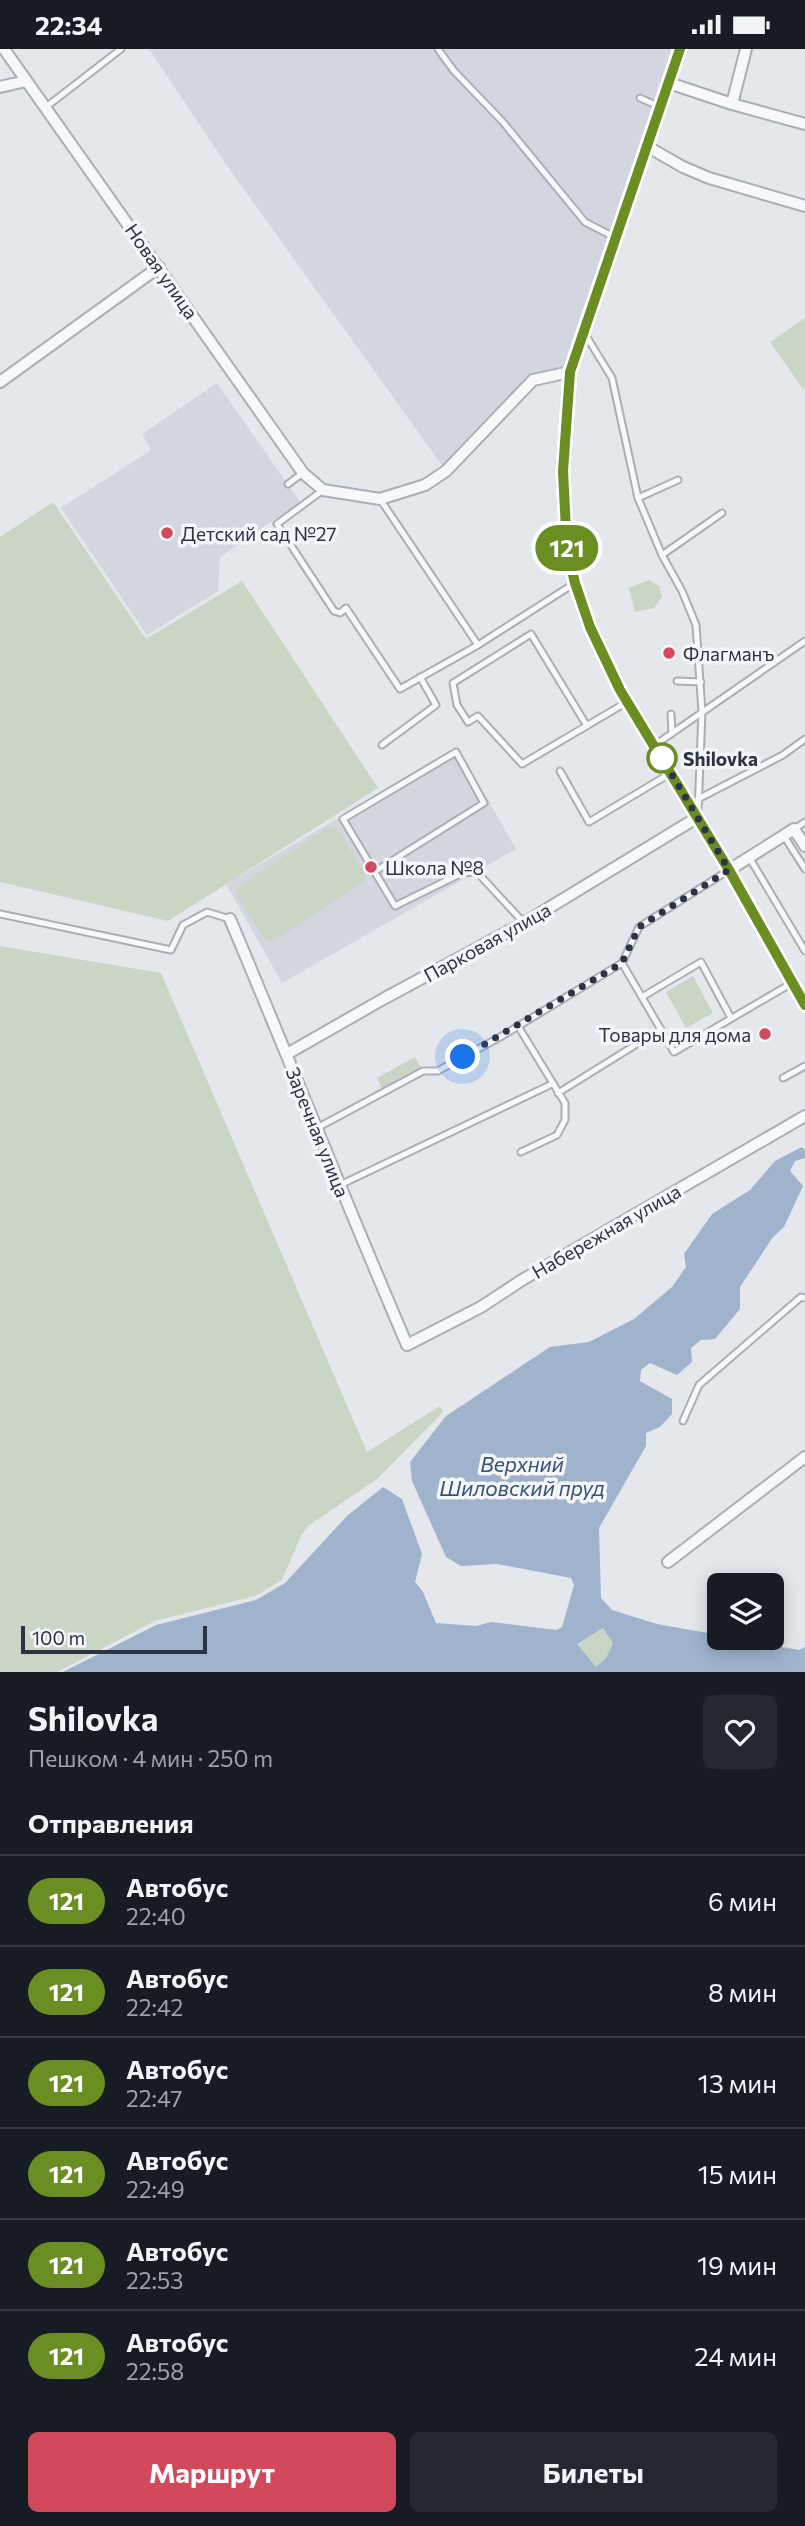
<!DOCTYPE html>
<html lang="ru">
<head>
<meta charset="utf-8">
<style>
  body { margin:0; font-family:Commissioner,sans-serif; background:#242831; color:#f1f3f6; height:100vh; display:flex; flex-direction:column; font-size:26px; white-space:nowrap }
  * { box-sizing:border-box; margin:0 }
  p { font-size:23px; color:#9ea1a6 }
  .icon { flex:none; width:38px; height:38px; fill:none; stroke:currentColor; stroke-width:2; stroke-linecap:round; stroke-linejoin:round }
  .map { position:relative; height:1623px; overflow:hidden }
  .side { display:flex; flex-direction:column; background:#171b24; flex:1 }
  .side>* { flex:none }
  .badge { padding:0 14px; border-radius:23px; font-size:24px; line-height:46px }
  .buttons { position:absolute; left:707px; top:1524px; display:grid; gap:14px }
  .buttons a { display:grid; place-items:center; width:77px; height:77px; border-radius:10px; background:#171b24; box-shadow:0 4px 18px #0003; font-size:35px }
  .scale { position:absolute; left:21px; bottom:18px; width:186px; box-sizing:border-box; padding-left:7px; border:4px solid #2b3445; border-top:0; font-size:19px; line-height:24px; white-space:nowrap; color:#2b3445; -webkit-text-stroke:5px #f4f6f9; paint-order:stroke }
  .you { position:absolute; width:35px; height:35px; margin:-18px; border:5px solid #fff; border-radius:50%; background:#1a73e8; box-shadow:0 0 0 10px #1a73e833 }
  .map>.badge { position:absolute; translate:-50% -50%; box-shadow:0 0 0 4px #fff }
  h2 { padding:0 28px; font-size:26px; line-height:63px }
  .round { display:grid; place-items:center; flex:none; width:74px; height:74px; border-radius:10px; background:#242831 }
  .overview { display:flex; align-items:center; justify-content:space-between; height:119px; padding:0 28px }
  h1 { font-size:33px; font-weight:700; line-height:52px }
  .action { display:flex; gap:14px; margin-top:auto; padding:14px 28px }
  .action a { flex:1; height:80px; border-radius:10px; background:#d1495b; color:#fff; font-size:28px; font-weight:700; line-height:80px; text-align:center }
  .action a+a { background:#242831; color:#f1f3f6 }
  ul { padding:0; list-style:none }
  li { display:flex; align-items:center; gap:21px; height:91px; padding:0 28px; border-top:2px solid #363941 }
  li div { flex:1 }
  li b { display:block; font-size:26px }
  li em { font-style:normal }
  li .badge { min-width:77px; font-weight:700; text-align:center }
  .status { display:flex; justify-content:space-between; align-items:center; height:49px; padding:0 35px; background:#171b24; direction:ltr }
  .status svg { height:19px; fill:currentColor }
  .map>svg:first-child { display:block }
  .built { fill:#d2d6de }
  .green { fill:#c9d6c5 }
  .water { fill:#9fb4cc; fill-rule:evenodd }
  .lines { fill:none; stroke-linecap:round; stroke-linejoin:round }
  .service-casing { stroke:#a9aeb7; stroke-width:9 }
  .minor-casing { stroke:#a9aeb7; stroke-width:14 }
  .tertiary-casing { stroke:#a9aeb7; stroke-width:16 }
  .service { stroke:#f7f8fa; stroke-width:5 }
  .minor { stroke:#f7f8fa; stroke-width:10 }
  .tertiary { stroke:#f7f8fa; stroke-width:12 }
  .line-casing { stroke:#fff; stroke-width:16 }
  .line { stroke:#6b8e23; stroke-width:10 }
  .walk { stroke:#2b3445; stroke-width:7; stroke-dasharray:0 12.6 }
  .poi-dot { fill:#d1495b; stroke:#f4f6f9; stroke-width:2.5 }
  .stop-dot { fill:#fff; stroke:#6b8e23; stroke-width:3.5 }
  .labels { text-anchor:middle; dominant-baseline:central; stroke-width:7; stroke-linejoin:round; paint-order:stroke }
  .street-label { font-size:19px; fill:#2b3445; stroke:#f4f6f9 }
  .poi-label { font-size:19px; fill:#2b3445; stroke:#f4f6f9; text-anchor:start }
  .stop-label { font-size:19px; font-weight:bold; fill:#2b3445; stroke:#f4f6f9; text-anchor:start }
  .water-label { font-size:21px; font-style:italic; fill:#34527a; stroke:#f4f6f9 }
</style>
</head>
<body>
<div class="status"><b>22:34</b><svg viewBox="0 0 49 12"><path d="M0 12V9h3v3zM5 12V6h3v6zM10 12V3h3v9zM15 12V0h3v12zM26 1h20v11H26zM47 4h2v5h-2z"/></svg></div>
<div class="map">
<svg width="805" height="1623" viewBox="0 0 805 1623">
  <rect width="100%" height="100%" fill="#e4e7ec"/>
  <!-- built -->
  <g class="built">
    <polygon points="149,0 675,0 570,323 533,332 446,422 228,118"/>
    <polygon points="217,334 300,453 220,508 218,542 147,586 61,459 151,401 142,385"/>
    <polygon points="458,699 516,800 282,934 226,835"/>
  </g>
  <!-- green -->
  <g class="green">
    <polygon points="805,269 805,338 803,340 770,293"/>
    <polygon points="53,453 146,590 242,532 378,739 168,872 0,833 0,488"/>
    <polygon points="649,531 659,537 662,548 654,559 635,563 629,539"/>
    <polygon points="332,778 338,781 366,826 366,831 276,890 269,891 263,887 237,847 237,840 242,835 327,779"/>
    <polygon points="0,897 161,924 367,1403 440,1357 443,1363 377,1430 308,1477 301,1487 282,1531 255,1547 155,1572 57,1623 0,1623"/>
    <polygon points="693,927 713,964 686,979 666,943"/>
    <polygon points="415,1008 421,1019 382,1040 377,1029"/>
    <polygon points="603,1579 613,1594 606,1609 596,1618 576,1595"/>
  </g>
  <!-- water -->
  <path class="water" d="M802 1098 805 1101V1109L795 1112 790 1122 803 1137 784 1178 773 1188 740 1238V1260L715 1290 701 1291 691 1299 692 1313 677 1326 650 1314 641 1321 640 1332 672 1350V1365L660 1378 646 1384V1397L599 1479 601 1549 612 1561 657 1575 719 1586V1589H734L799 1601 805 1598V1623H63L156 1576 256 1551 285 1534 347 1467 383 1438 402 1450 422 1505 415 1533 423 1543 436 1574 476 1577 491 1573 556 1581 562 1578 574 1536 571 1529 497 1515 461 1517 446 1508 412 1432 410 1413 446 1367 550 1298 589 1293 634 1270 672 1238 686 1218 684 1205 712 1165 750 1141 775 1112ZM603 1579 613 1594 606 1609 596 1618 577 1595Z"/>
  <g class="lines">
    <!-- service casing -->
    <g class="service-casing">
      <g id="service">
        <polyline points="438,0 454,22 502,72 585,173 616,189"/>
        <polyline points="640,49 658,57"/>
        <polyline points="46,58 121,0"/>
        <polyline points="585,285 612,329 638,449 662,506 682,542 696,576 702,663 698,763"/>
        <polyline points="288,435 303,424"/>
        <polyline points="323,441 277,475 334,562 340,564 346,559 400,640 478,596 575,534"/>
        <polyline points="638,449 678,431"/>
        <polyline points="380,450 478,596"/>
        <polyline points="662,506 722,464"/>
        <polyline points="677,632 701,633"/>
        <polyline points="671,665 672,684"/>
        <polyline points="587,677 531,585 453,634 457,656 468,673 478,667 522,715 627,653"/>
        <polyline points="382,696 436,656 420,628"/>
        <polyline points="655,696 805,592"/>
        <polyline points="560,722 589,773 671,724"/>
        <polyline points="698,750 783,706 805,690"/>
        <polyline points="794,780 805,773"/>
        <polyline points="784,787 805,820"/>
        <polyline points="749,808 805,902"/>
        <polyline points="374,823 484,754 456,703 343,770 395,857 460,825 476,822 524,874"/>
        <polyline points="0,865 171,901 183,876 207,863 230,870"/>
        <polyline points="622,914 674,1003 792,934"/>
        <polyline points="642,948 701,913 731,969"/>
        <polyline points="518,977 565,1054 565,1071 557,1086 521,1103"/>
        <polyline points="783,1029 805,1017"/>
        <polyline points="558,1044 661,980"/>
        <polyline points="315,1080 423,1022 438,1022 443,1019 502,987 622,914 639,878 729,821"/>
        <polyline points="340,1136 552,1035"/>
        <polyline points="683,1372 699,1336 801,1248 805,1249"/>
      </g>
    </g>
    <!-- minor casing -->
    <g class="minor-casing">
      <g id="minor">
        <polyline points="4,0 303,424 323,441 380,450 425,436 446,422 533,331 570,323"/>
        <polyline points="669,34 732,55 805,75"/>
        <polyline points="0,38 26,32"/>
        <polyline points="732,55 746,0"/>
        <polyline points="648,98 683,118 709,129 805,157"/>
        <polyline points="0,333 159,218"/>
        <polyline points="729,821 794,780 805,797"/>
        <path d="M230 870C290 1012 346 1154 407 1296L481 1258 522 1231 805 1067"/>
        <polyline points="287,1005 385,949 524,874 698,768"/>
        <polyline points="668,1513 805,1408"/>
      </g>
    </g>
    <!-- tertiary casing -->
    <g class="tertiary-casing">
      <polyline id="tertiary" points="680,0 570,323 563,422 567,501 575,534 590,578 620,641 729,821 805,956"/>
    </g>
    <!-- service -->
    <use href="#service" class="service"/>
    <!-- minor -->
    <use href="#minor" class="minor"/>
    <!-- tertiary -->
    <use href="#tertiary" class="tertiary"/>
  </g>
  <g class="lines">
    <!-- line casing -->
    <g class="line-casing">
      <polyline id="line" points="680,0 570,323 563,422 567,501 575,534 590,578 620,641 729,821 805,956"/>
    </g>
    <!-- line -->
    <use href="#line" class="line"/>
    <!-- walk -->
    <polyline class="walk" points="463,1008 622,914 639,878 729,821 662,709"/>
  </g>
  <!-- markers -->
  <g class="poi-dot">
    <circle cx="167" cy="484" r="7"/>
    <circle cx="669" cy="604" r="7"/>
    <circle cx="371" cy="818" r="7"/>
    <circle cx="765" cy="985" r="7"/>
  </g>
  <circle class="stop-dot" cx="662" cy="709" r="14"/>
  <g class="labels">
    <!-- street labels -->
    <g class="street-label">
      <text transform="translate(162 222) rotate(55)">Новая улица</text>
      <text transform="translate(487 893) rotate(-29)">Парковая улица</text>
      <text transform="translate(318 1083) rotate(68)">Заречная улица</text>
      <text transform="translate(606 1182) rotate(-30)">Набережная улица</text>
    </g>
    <!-- poi labels -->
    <g class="poi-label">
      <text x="181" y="484">Детский сад №27</text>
      <text x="683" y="604">Флагманъ</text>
      <text x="385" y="818">Школа №8</text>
      <text x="751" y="985" text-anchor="end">Товары для дома</text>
    </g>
    <!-- stop labels -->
    <g class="stop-label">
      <text x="683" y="709">Shilovka</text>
    </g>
    <!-- water labels -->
    <g class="water-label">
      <text x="522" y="1414">Верхний<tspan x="522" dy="24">Шиловский пруд</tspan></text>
    </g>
  </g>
</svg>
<div class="buttons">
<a><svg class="icon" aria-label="layers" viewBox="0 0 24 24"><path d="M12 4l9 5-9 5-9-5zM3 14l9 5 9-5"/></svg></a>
</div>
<div class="scale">100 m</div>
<div class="you" style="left:463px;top:1008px"></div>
<b class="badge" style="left:567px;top:499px;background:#6b8e23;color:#fff">121</b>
</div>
<section class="side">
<div class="overview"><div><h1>Shilovka</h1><p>Пешком · 4 мин · 250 m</p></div><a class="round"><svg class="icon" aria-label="heart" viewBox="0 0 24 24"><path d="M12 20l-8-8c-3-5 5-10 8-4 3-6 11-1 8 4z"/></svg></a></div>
<h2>Отправления</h2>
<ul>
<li><span class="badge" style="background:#6b8e23;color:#fff">121</span><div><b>Автобус</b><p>22:40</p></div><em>6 мин</em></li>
<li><span class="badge" style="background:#6b8e23;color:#fff">121</span><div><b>Автобус</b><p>22:42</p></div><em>8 мин</em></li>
<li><span class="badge" style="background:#6b8e23;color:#fff">121</span><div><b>Автобус</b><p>22:47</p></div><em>13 мин</em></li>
<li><span class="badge" style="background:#6b8e23;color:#fff">121</span><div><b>Автобус</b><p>22:49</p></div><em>15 мин</em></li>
<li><span class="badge" style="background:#6b8e23;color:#fff">121</span><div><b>Автобус</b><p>22:53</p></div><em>19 мин</em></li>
<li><span class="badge" style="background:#6b8e23;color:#fff">121</span><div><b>Автобус</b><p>22:58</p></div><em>24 мин</em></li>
</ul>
<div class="action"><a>Маршрут</a><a>Билеты</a></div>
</section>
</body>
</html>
